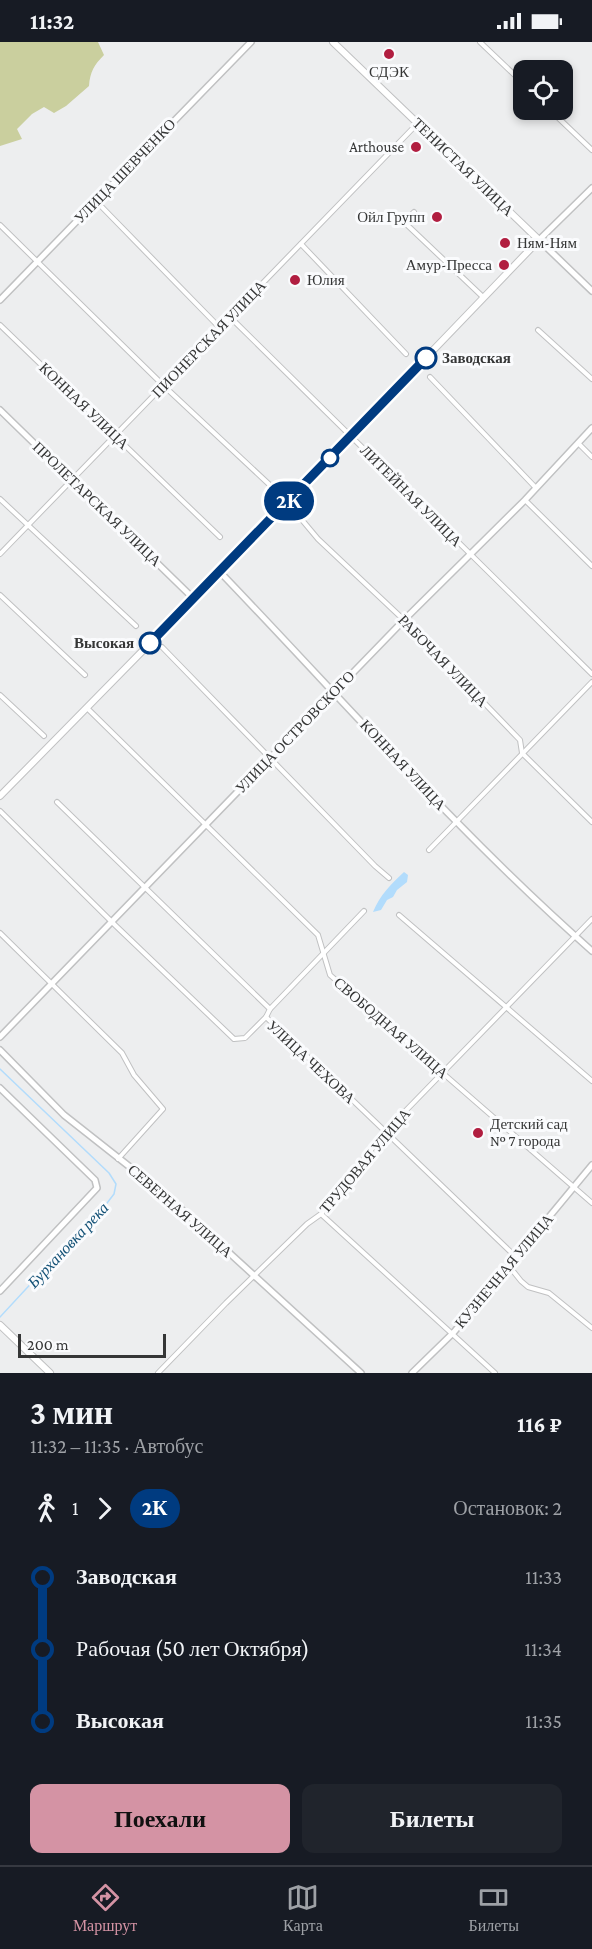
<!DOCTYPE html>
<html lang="ru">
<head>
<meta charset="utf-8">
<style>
  body { margin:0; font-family:"Crimson Pro",serif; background:#20242c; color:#f1f3f6; height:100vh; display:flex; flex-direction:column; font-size:22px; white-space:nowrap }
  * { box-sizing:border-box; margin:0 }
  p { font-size:20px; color:#9ea1a6 }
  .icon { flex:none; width:33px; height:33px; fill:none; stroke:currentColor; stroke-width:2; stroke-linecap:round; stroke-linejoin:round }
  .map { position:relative; height:1331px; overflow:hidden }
  .details { display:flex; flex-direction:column; background:#171b24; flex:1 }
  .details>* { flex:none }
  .badge { padding:0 12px; border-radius:20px; font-size:21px; line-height:39px }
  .fabs { position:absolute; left:513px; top:18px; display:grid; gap:12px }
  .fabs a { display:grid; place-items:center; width:60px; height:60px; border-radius:12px; background:#171b24; box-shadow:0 3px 9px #0003; font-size:30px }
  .scale { position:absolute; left:18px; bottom:15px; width:148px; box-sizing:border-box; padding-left:6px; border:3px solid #353636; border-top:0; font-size:16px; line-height:21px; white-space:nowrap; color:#353636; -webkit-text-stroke:4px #fafbfd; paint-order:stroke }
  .map>.badge { position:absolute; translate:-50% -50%; box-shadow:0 0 0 3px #fff }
  .legs { display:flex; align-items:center; gap:9px; height:66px; padding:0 30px; font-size:20px }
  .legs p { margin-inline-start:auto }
  .summary { display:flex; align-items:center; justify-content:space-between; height:102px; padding:0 30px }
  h1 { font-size:33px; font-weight:700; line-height:45px }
  .action { display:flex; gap:12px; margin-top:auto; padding:12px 30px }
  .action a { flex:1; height:69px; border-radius:12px; background:#d493a4; color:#111; font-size:24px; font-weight:700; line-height:69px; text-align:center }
  .action a+a { background:#20242c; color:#f1f3f6 }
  ul { padding:0 30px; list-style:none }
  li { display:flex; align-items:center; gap:21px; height:72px; font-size:22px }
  li i { display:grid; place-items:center; width:9px; height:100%; margin:0 8px; background:currentColor }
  li i::after { content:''; width:15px; height:15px; margin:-8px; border:4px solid; border-radius:50%; background:#171b24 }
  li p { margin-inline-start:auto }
  li:first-child i { background:linear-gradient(#0000 50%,currentColor 0) }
  li:last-child i { background:linear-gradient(currentColor 50%,#0000 0) }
  .status { display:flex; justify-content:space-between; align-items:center; height:42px; padding:0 30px; background:#171b24; direction:ltr }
  .status svg { height:16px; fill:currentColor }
  .menu { display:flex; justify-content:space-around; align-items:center; height:84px; border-top:2px solid #363941; background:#171b24; font-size:16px; color:#9ea1a6 }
  .menu a { display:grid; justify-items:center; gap:3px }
  .menu .on { color:#d493a4 }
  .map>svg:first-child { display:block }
  .green { fill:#cacf9e }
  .water { fill:#b2dcfc }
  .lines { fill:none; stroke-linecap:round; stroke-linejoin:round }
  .stream { stroke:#b2dcfc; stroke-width:1.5 }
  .minor-casing { stroke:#c0c1c2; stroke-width:6 }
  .tertiary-casing { stroke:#c0c1c2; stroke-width:8 }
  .secondary-casing { stroke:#c0c1c2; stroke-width:8 }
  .minor { stroke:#fff; stroke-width:4 }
  .tertiary { stroke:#fff; stroke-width:5 }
  .secondary { stroke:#fff; stroke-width:6 }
  .line-1-casing { stroke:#fff; stroke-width:14 }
  .line-1 { stroke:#003b80; stroke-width:9 }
  .poi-dot { fill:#b11e40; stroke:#fafbfd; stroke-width:2 }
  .stop-1-dot { fill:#fff; stroke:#003b80; stroke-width:3 }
  .labels { text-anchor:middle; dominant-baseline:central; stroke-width:6; stroke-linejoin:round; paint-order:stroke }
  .poi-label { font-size:15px; fill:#353636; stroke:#fafbfd; text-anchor:end }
  .street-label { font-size:15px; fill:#353636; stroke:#fafbfd }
  .stop-label { font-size:15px; font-weight:bold; fill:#353636; stroke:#fafbfd; text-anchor:start }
  .water-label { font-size:16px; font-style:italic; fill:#145277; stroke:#fafbfd }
</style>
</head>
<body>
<div class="status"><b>11:32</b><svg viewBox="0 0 49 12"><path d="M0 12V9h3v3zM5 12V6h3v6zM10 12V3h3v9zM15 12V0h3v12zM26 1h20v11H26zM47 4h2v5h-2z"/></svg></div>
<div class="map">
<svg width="592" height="1331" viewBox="0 0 592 1331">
  <rect width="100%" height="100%" fill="#edeeef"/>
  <!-- green -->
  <path class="green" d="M0 0H98L104 13C94 23 90 30 89 44L66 64 54 71 44 65 32 72 17 87 22 97 0 104Z"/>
  <!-- water -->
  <path class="water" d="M404 830 408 833 407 840 397 848 393 855 387 858 381 868 373 870C380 853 391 842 404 830Z"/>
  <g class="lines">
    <!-- stream -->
    <polyline class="stream" points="0,1027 109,1131 116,1142 114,1152 94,1178 50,1221 0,1275"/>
    <!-- minor casing -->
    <g class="minor-casing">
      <g id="minor">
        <polyline points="480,0 524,42"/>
        <polyline points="550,68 592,108"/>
        <polyline points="97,160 220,286"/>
        <polyline points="414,170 404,180 483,255"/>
        <polyline points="0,183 164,344 272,445"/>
        <polyline points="301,202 406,312"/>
        <polyline points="230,275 592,632"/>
        <polyline points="0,283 220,495"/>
        <polyline points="538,288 592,337"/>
        <polyline points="430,335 536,446"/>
        <polyline points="578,401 592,415"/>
        <polyline points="0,457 136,584"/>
        <polyline points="525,458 592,524"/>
        <polyline points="287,460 318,497 404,578 520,698 522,711 592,780"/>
        <polyline points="0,512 417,82"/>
        <polyline points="0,553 85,633"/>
        <polyline points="162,605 375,824 389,836"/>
        <polyline points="0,653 44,694"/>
        <polyline points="87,666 318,893 330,933 592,1161"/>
        <polyline points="57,760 270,967"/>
        <polyline points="0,769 116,884 234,997 245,996 266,975 516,1215"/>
        <polyline points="429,808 592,640"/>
        <polyline points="399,873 592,1039"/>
        <polyline points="0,891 122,1011 134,1033 163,1067 118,1117"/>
        <polyline points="266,975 270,967 364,869"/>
        <polyline points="321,1172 495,1331"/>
        <polyline points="509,1224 521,1239 528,1245 549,1251 592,1286"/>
        <polyline points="158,1331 226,1261 307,1182 321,1172 385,1090 592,877"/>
      </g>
    </g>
    <!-- tertiary casing -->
    <g class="tertiary-casing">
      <g id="tertiary">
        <polyline points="592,146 539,198 592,249"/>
        <polyline points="0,258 251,0"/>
        <polyline points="0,368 194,557"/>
        <path d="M220 530C343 658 459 792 592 909"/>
        <polyline points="0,995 404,578 525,458 592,386"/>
        <polyline points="0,1008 64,1073 168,1155 361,1331"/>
        <polyline points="0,1046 95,1138 97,1146 0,1249"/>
        <polyline points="412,1331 454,1290 592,1123"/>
      </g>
    </g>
    <!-- secondary casing -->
    <g class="secondary-casing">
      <g id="secondary">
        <polyline points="0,754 220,530 539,198 333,0"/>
        <polyline points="0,1283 50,1331"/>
      </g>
    </g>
    <!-- minor -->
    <use href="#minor" class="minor"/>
    <!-- tertiary -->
    <use href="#tertiary" class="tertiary"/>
    <!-- secondary -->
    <use href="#secondary" class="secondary"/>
  </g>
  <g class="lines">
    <!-- line-1 casing -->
    <g class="line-1-casing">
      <polyline id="line-1" points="150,601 426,316"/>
    </g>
    <!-- line-1 -->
    <use href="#line-1" class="line-1"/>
  </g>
  <!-- markers -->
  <g class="poi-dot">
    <circle cx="389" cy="12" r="6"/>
    <circle cx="416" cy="105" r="6"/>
    <circle cx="437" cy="175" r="6"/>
    <circle cx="505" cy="201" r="6"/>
    <circle cx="504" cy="223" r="6"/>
    <circle cx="295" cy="238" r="6"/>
    <circle cx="478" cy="1091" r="6"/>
  </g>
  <g class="stop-1-dot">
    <circle cx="426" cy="316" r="10"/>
    <circle cx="330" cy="416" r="8"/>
    <circle cx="150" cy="601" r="10"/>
  </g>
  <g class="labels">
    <!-- poi labels -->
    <g class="poi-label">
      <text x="389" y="30" text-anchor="middle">СДЭК</text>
      <text x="404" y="105">Arthouse</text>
      <text x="425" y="175">Ойл Групп</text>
      <text x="517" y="201" text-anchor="start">Ням-Ням</text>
      <text x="492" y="223">Амур-Пресса</text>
      <text x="307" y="238" text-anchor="start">Юлия</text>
      <text x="490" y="1082" text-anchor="start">Детский сад<tspan x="490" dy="17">№ 7 города</tspan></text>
    </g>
    <!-- street labels -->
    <g class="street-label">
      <text transform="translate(463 125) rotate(44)">ТЕНИСТАЯ УЛИЦА</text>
      <text transform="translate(125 129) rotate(-46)">УЛИЦА ШЕВЧЕНКО</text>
      <text transform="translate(209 297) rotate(-46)">ПИОНЕРСКАЯ УЛИЦА</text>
      <text transform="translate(84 364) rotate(44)">КОННАЯ УЛИЦА</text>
      <text transform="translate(411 454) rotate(45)">ЛИТЕЙНАЯ УЛИЦА</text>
      <text transform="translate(97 462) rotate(44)">ПРОЛЕТАРСКАЯ УЛИЦА</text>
      <text transform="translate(443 619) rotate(46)">РАБОЧАЯ УЛИЦА</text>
      <text transform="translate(295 690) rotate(-46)">УЛИЦА ОСТРОВСКОГО</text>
      <text transform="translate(403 723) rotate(47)">КОННАЯ УЛИЦА</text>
      <text transform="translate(391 986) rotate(41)">СВОБОДНАЯ УЛИЦА</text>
      <text transform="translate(311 1020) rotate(43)">УЛИЦА ЧЕХОВА</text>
      <text transform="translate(365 1119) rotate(-50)">ТРУДОВАЯ УЛИЦА</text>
      <text transform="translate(180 1169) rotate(41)">СЕВЕРНАЯ УЛИЦА</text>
      <text transform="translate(504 1229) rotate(-50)">КУЗНЕЧНАЯ УЛИЦА</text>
    </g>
    <!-- stop labels -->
    <g class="stop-label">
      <text x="442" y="316">Заводская</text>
      <text x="134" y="601" text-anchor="end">Высокая</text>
    </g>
    <!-- water labels -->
    <g class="water-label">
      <text transform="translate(68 1203) rotate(-47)">Бурхановка река</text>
    </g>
  </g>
</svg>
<div class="fabs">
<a><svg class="icon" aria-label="locate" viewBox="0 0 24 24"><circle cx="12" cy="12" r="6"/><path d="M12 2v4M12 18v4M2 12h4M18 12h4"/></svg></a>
</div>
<div class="scale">200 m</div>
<b class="badge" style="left:289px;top:459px;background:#003b80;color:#fff">2К</b>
</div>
<section class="details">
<div class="summary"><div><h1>3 мин</h1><p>11:32 – 11:35 · Автобус</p></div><b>116 ₽</b></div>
<div class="legs"><svg class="icon" aria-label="walk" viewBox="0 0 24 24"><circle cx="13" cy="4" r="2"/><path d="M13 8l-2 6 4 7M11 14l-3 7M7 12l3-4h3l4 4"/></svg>1<svg class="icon" aria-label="forward" viewBox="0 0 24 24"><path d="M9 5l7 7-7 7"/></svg><b class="badge" style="background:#003b80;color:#fff">2К</b><p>Остановок: 2</p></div>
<ul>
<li><i style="color:#003b80"></i><b>Заводская</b><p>11:33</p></li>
<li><i style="color:#003b80"></i><span>Рабочая (50 лет Октября)</span><p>11:34</p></li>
<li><i style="color:#003b80"></i><b>Высокая</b><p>11:35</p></li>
</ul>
<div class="action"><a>Поехали</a><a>Билеты</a></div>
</section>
<nav class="menu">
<a class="on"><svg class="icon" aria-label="directions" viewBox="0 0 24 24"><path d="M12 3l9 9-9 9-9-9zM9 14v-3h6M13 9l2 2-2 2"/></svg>Маршрут</a>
<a><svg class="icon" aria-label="map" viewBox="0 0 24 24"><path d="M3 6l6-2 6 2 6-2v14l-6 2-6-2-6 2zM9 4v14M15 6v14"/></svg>Карта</a>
<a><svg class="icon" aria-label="tickets" viewBox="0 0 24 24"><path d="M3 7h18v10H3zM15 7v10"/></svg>Билеты</a>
</nav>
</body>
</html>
